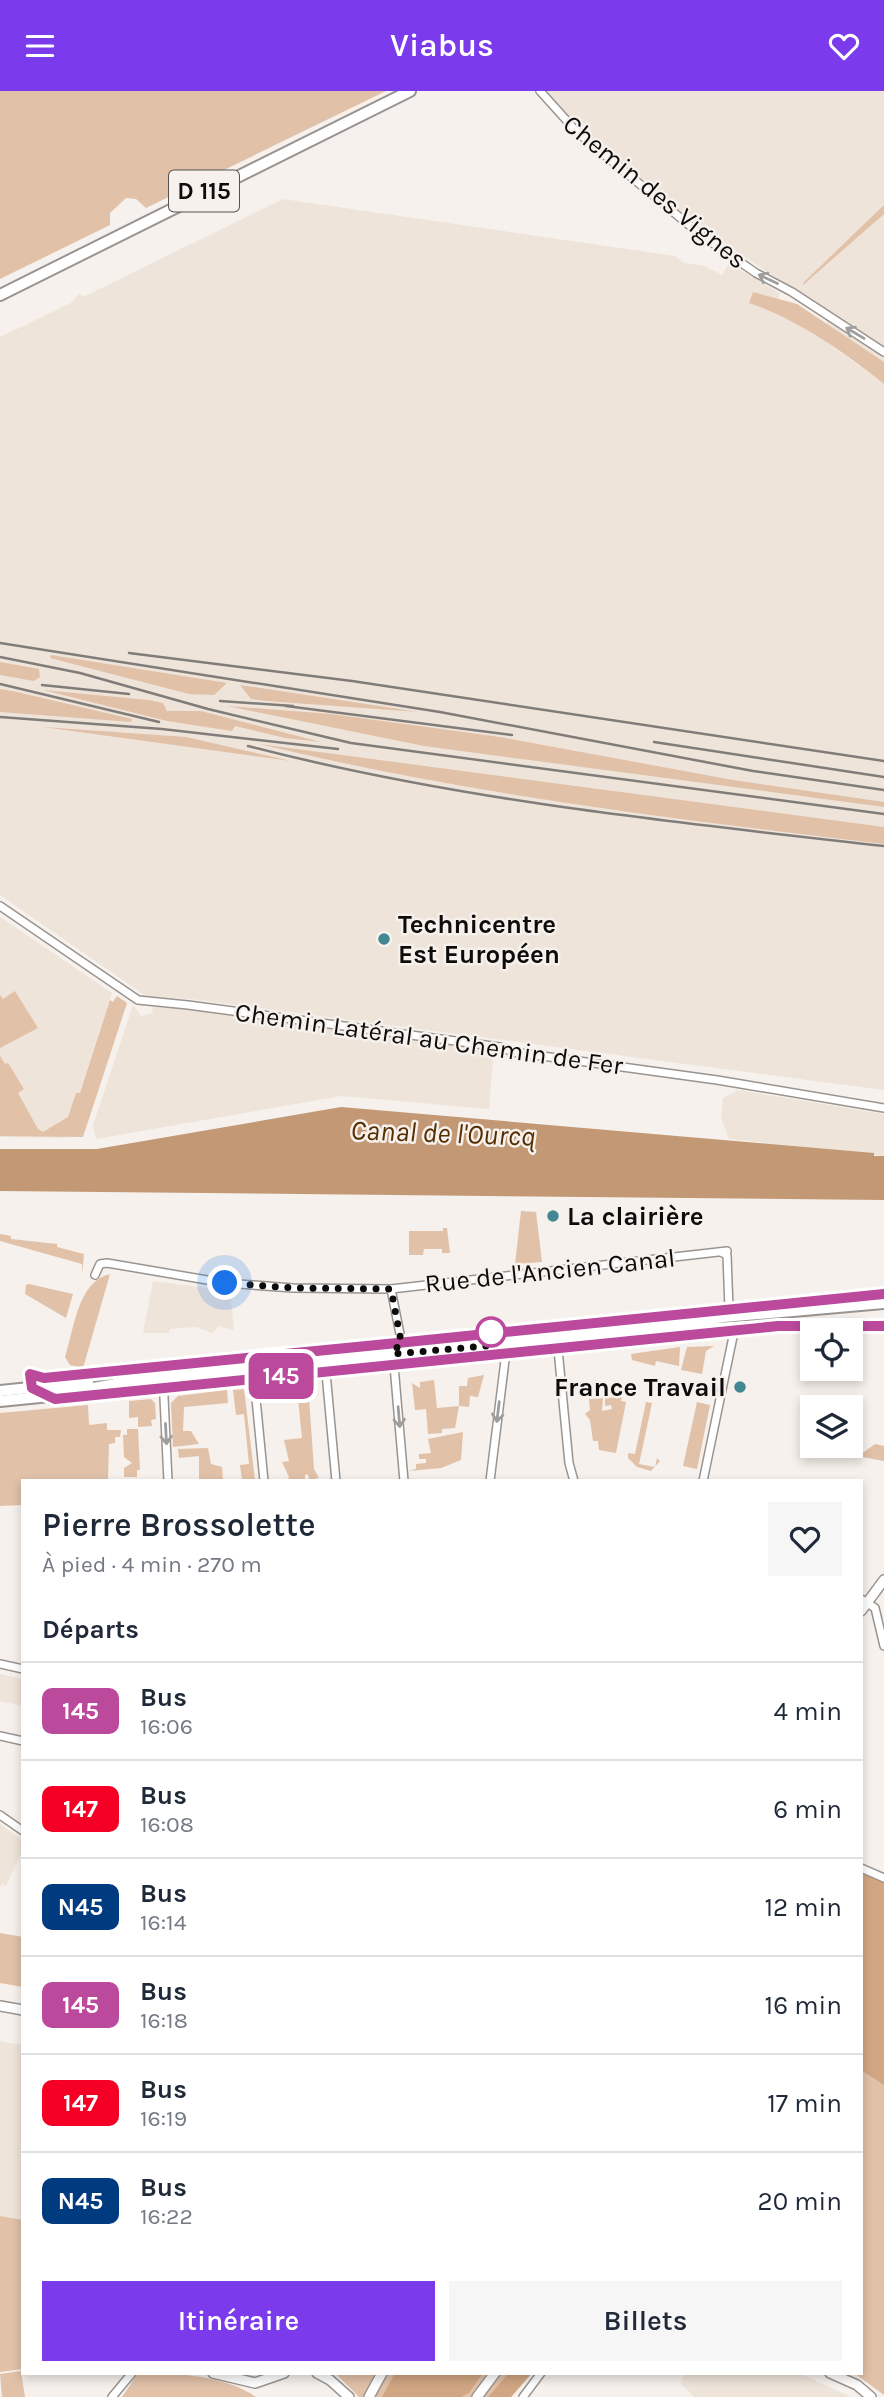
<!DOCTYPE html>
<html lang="fr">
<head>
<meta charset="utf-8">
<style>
  body { margin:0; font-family:Karla,sans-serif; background:#f6f6f7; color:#1f2937; height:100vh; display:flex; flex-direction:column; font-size:26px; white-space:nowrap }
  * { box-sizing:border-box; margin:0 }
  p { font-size:23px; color:#747a83 }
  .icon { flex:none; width:38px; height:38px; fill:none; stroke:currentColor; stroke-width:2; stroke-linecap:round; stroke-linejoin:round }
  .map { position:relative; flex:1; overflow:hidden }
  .details { position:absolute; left:21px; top:1388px; width:842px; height:896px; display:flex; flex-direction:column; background:#fff; border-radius:0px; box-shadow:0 4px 10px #0003 }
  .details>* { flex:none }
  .badge { padding:0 14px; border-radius:10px; font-size:24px; line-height:46px }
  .fabs { position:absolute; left:800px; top:1227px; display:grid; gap:14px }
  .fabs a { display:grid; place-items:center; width:63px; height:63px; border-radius:0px; background:#fff; box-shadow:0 4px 10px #0003; font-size:35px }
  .you { position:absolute; width:35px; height:35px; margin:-18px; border:5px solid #fff; border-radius:50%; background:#1a73e8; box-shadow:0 0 0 10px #1a73e833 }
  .map>.badge { position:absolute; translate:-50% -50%; box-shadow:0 0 0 4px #fff }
  h2 { padding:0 21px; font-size:26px; line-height:63px }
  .round { display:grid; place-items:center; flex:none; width:74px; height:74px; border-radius:0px; background:#f6f6f7 }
  .headline { display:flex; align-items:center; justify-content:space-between; height:119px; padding:0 21px }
  h1 { font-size:33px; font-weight:600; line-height:52px }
  .primary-button { display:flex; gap:14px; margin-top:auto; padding:14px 21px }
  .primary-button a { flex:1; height:80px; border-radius:0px; background:#7c3aed; color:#fff; font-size:28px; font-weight:600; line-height:80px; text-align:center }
  .primary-button a+a { background:#f6f6f7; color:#1f2937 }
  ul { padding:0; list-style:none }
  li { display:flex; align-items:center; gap:21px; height:98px; padding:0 21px; border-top:2px solid #e0e1e3 }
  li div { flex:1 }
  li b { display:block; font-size:26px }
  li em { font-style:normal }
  li .badge { min-width:77px; font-weight:700; text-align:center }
  header { display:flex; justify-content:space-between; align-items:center; height:91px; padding:0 21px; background:#7c3aed; color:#fff; font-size:32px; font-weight:600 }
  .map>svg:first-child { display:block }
  .built { fill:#efe4da }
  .green { fill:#e1c1a8 }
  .forest { fill:#d1a683 }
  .water { fill:#c29875 }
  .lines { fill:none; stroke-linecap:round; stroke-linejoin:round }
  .minor-casing { stroke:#9a9490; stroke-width:10 }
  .tertiary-casing { stroke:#9a9490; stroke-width:12 }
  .primary-casing { stroke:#9a9490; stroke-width:14 }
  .minor { stroke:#fff; stroke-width:7 }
  .tertiary { stroke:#fff; stroke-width:9 }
  .primary { stroke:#fff; stroke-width:10 }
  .rail { stroke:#807c79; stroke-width:2.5 }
  .oneway { stroke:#9f9e9d }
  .line-casing { stroke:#fff; stroke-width:16 }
  .line { stroke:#bb4a9d; stroke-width:10 }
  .walk { stroke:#0e0c0b; stroke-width:7; stroke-dasharray:0 12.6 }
  .poi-dot { fill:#428793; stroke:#f6f1ec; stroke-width:2.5 }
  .stop-dot { fill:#fff; stroke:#bb4a9d; stroke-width:3.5 }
  .labels { text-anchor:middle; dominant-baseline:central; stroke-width:5; stroke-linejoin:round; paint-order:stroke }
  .shield { fill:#f6f1ec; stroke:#54514e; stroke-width:2 }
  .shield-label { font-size:24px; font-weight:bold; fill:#0e0c0b }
  .street-label { font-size:26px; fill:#0e0c0b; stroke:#f6f1ec }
  .poi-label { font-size:26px; font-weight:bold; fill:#0e0c0b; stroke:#f6f1ec; text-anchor:start }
  .water-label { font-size:28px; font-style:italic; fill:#572e02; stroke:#f6f1ec }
</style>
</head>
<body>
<header><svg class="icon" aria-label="menu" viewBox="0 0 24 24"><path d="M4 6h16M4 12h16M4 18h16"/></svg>Viabus<svg class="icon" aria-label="heart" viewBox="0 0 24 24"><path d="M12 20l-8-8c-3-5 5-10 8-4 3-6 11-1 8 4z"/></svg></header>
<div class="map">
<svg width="884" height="2306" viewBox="0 0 884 2306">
  <rect width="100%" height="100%" fill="#f6f1ec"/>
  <!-- built -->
  <g class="built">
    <polygon points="546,0 884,0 884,271 827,234 825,220 689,128 565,24"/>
    <polygon points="283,108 675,165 684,172 705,175 722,184 729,172 780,202 778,210 753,201 749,212 779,222 811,240 884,293 884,999 191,908 147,906 0,804 0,246 71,212 79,203 83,206"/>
    <polygon points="0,826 112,902 66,1047 0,1046"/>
    <polygon points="133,914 141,925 152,922 153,916 185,917 375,941 389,946 392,951 420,948 494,957 489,1018 341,1005 96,1048 93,1034"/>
    <polygon points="738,999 884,1023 884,1065 729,1048 721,1027 723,1007"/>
    <polygon points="153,1190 230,1200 234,1239 219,1235 212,1242 196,1236 170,1238 169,1242 143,1242"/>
    <polygon points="0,1583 23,1588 23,1615 0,1610"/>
    <polygon points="0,1733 23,1750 23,1758 6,1795 2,1793 0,1796"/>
    <polygon points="0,1950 23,1954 23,2129 0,2125"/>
    <polygon points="684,2282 799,2282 851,2306 694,2306 681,2293"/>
  </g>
  <!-- green -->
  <g class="green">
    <polygon points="0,0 386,0 146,117 136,108 126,107 110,122 110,134 0,188"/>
    <polygon points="884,114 884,123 803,194 803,192"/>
    <path d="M753 201 797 213 884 271V293C842 260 799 229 749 212Z"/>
    <polygon points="51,564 227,592 214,604 189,603 50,567"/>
    <polygon points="0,571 39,578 40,586 34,590 0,584"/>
    <polygon points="240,594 419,621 267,610 251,608"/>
    <polygon points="0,598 17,601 132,628 131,631 0,621"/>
    <polygon points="43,599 149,609 163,612 167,620 201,620 321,651 285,647 235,635 232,640 167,630"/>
    <polygon points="227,615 331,623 500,646 733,689 884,711 884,716 424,655"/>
    <polygon points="43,636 186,646 291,670"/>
    <path d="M259 653 884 736V753C674 728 465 703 259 653Z"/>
    <polygon points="15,900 38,937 0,957 0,904 3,908"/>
    <polygon points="117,905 127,912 83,1046 0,1045 0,965 5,973 8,972 24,998 18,1002 38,1038 43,1041 68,1026 76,1002 80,1002 110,909 113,911"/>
    <polygon points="521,1120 536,1121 542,1171 515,1173"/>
    <polygon points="443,1137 447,1137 450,1162 442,1162 442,1158 424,1158 423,1164 409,1164 409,1140 443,1140"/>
    <polygon points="0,1143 11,1145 11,1148 57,1153 57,1156 84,1163 82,1184 82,1173 0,1150"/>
    <path d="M110 1183 83 1277 70 1274 65 1266C74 1238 78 1190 110 1183Z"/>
    <polygon points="29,1193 73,1203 66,1227 25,1203 26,1194"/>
    <polygon points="714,1255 706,1260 702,1283 681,1279 687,1256"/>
    <polygon points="680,1256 679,1275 656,1270 655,1275 632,1269 631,1263"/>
    <polygon points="484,1284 478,1306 470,1305 469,1316 459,1315 455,1337 442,1338 442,1342 428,1343 426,1318 415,1319 412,1292 420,1297 420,1291 434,1289 437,1317 459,1315 459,1295 467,1295 468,1287"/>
    <polygon points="244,1298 255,1389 242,1389 240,1374 249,1373 244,1323 236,1324 233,1299"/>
    <polygon points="227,1299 228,1312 184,1316 183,1340 191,1340 199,1353 173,1356 171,1312 178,1305"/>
    <polygon points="622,1306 621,1310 626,1311 616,1362 599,1359 598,1350 593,1350 590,1329 585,1323 590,1319 589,1308 603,1307 602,1320 612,1318 611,1314 605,1315 605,1307"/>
    <polygon points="309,1307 314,1378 319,1387 309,1389 308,1383 305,1384 305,1389 287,1389 289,1386 282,1371 289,1370 284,1349 302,1347 298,1308"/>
    <polygon points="151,1308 155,1312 156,1328 151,1329 152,1335 138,1336 138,1326 129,1327 129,1310"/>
    <polygon points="646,1311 652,1312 639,1373 655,1376 657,1367 660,1370 651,1380 637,1376 628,1367 628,1362 635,1363"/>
    <polygon points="697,1311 710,1314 697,1378 683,1375"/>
    <polygon points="88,1314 89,1334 107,1332 107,1339 121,1339 120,1346 115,1346 115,1352 109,1353 108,1389 23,1390 23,1414 0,1415 0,1322"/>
    <polygon points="127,1338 138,1338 140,1379 137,1379 137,1386 124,1386 124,1377 132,1372 124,1366 123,1344 127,1344"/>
    <polygon points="463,1341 461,1369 441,1377 409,1380 416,1378 416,1373 426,1372 426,1368 419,1368 419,1363 431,1362 428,1348"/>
    <polygon points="851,1348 856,1349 854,1359 864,1361 875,1353 884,1355 884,1370 835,1361 838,1366 822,1363 823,1355 850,1354"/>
    <polygon points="208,1357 211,1373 222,1376 223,1389 199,1389 199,1365 179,1367 178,1358"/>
    <polygon points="861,1782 884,1792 884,2304 854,2282 861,2282"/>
    <polygon points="0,1842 23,1846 23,1896 0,1892"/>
    <polygon points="0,2125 23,2129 23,2278 0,2281"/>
    <polygon points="21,2280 25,2306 2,2306 0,2283"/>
    <path d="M138 2282C177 2282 224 2284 256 2306H122Z"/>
    <polygon points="335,2282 532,2282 511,2306 359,2306"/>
  </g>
  <!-- forest -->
  <g class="forest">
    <polygon points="861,1780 884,1791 884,1994 861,1979"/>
    <polygon points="395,2282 483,2282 469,2302 461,2306 382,2306"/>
    <polygon points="509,2282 532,2282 511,2306 488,2306"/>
  </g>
  <!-- water -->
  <polygon class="water" points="341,1016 874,1062 874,1065 884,1065 884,1109 0,1100 0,1058 97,1058"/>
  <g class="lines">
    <!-- minor casing -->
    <g class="minor-casing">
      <g id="minor">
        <polyline points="540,0 577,41 701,144 756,182 792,201 884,261"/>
        <polyline points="0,815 138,909 188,914 500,956 513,961 717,989 884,1017"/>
        <polyline points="721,1161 727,1164 729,1218"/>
        <polyline points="95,1184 100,1173 107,1172 225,1192 293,1197 391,1198 727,1160"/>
        <polyline points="391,1198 400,1243 401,1250 393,1263 404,1390"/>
        <polyline points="557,1248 569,1372 574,1390"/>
        <polyline points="325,1271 336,1390"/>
        <polyline points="253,1277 264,1390"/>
        <polyline points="163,1286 168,1390"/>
        <polyline points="490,1390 507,1253"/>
        <polyline points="703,1390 735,1236"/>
        <polyline points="861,1508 875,1517 884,1555"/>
        <polyline points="0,1573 23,1578"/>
        <polyline points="0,1645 23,1650"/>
        <polyline points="0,1724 23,1740"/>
        <polyline points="861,1777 884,1787"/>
        <polyline points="112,2306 132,2282"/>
        <polyline points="523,2306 541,2282"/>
      </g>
    </g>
    <!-- tertiary casing -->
    <g class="tertiary-casing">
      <g id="tertiary">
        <polyline points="861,1520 884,1489"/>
        <polyline points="0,1915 23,1919"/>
        <polyline points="213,2282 255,2292 284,2282"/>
        <polyline points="317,2282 330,2289 349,2306"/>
        <polyline points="830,2282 857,2294 871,2306"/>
        <polyline points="369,2306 382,2282"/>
        <polyline points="477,2306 495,2282"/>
      </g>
    </g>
    <!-- primary casing -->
    <g class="primary-casing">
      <g id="primary">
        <polyline points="0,204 410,0"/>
        <polyline points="657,1241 747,1235 884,1235"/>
        <polyline points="0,1300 88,1291"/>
        <polyline points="0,1310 50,1305 132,1290 640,1240 723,1226 884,1212"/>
      </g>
    </g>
    <!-- minor -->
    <use href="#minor" class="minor"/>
    <!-- tertiary -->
    <use href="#tertiary" class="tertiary"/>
    <!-- primary -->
    <use href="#primary" class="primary"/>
    <!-- rail -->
    <g class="rail">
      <polyline points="0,552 440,621 753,680 884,699"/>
      <polyline points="129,562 352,590 884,670"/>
      <polyline points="0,566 80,582 208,618 351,652 884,723"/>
      <polyline points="0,593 159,631"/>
      <polyline points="42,594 129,603"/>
      <polyline points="220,610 293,615"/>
      <polyline points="286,615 512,644"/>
      <polyline points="0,626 162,638 338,658"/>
      <polyline points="654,651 884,686"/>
      <path d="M248 655C456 709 671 731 884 755"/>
    </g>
  </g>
  <!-- one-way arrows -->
  <defs><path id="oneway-shaft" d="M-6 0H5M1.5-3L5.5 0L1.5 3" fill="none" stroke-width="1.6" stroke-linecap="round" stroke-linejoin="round" transform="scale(1.75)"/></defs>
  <g class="oneway">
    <use href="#oneway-shaft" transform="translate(768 188) rotate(-155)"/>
    <use href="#oneway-shaft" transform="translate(855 242) rotate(-149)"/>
    <use href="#oneway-shaft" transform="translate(498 1321) rotate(97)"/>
    <use href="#oneway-shaft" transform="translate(399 1326) rotate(85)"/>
    <use href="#oneway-shaft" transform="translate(166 1343) rotate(87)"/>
  </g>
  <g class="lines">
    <!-- line casing -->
    <g class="line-casing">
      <path id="line" d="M884 1203C604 1233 324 1258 44 1287L30 1283 32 1297 55 1308 778 1235H884"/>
    </g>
    <!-- line -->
    <use href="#line" class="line"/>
    <!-- walk -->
    <polyline class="walk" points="225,1192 293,1197 391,1198 401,1250 393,1263 486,1255 491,1241"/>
  </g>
  <!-- markers -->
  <g class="poi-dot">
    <circle cx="384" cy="848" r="7"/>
    <circle cx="553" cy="1125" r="7"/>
    <circle cx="740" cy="1296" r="7"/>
  </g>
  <circle class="stop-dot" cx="491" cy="1241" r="14"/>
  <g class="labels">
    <!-- shield labels -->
    <rect class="shield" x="169" y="79.5" width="70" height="41" rx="5"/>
    <g class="shield-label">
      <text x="204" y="100">D 115</text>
    </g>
    <!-- street labels -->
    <g class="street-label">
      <text transform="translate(655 101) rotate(39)">Chemin des Vignes</text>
      <text transform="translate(429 948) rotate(8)">Chemin Latéral au Chemin de Fer</text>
      <text transform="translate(550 1180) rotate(-6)">Rue de l'Ancien Canal</text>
    </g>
    <!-- poi labels -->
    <g class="poi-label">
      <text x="398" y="833">Technicentre<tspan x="398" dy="30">Est Européen</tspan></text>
      <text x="567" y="1125">La clairière</text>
      <text x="726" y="1296" text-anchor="end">France Travail</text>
    </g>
    <!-- water labels -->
    <g class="water-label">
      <text transform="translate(443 1042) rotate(2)">Canal de l'Ourcq</text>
    </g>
  </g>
</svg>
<div class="fabs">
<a><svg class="icon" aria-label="locate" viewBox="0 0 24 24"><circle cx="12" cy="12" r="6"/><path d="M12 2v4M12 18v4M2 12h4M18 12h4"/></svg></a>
<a><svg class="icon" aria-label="layers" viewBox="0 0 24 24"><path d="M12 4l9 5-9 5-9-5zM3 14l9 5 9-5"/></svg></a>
</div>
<div class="you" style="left:225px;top:1192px"></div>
<b class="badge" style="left:281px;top:1285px;background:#bb4a9d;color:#fff">145</b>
<section class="details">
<div class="headline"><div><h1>Pierre Brossolette</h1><p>À pied · 4 min · 270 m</p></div><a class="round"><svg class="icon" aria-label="heart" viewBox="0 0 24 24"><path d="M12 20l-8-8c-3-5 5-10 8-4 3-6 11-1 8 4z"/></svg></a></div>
<h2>Départs</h2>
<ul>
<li><span class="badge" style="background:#bb4a9d;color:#fff">145</span><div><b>Bus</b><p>16:06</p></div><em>4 min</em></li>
<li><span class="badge" style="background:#f50024;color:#fff">147</span><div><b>Bus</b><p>16:08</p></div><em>6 min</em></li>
<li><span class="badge" style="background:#003b80;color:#fff">N45</span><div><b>Bus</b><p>16:14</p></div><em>12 min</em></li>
<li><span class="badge" style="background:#bb4a9d;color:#fff">145</span><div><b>Bus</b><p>16:18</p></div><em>16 min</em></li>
<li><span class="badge" style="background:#f50024;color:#fff">147</span><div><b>Bus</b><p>16:19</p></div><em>17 min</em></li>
<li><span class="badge" style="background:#003b80;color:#fff">N45</span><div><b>Bus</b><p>16:22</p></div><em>20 min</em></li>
</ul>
<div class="primary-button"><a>Itinéraire</a><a>Billets</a></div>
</section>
</div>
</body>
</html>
